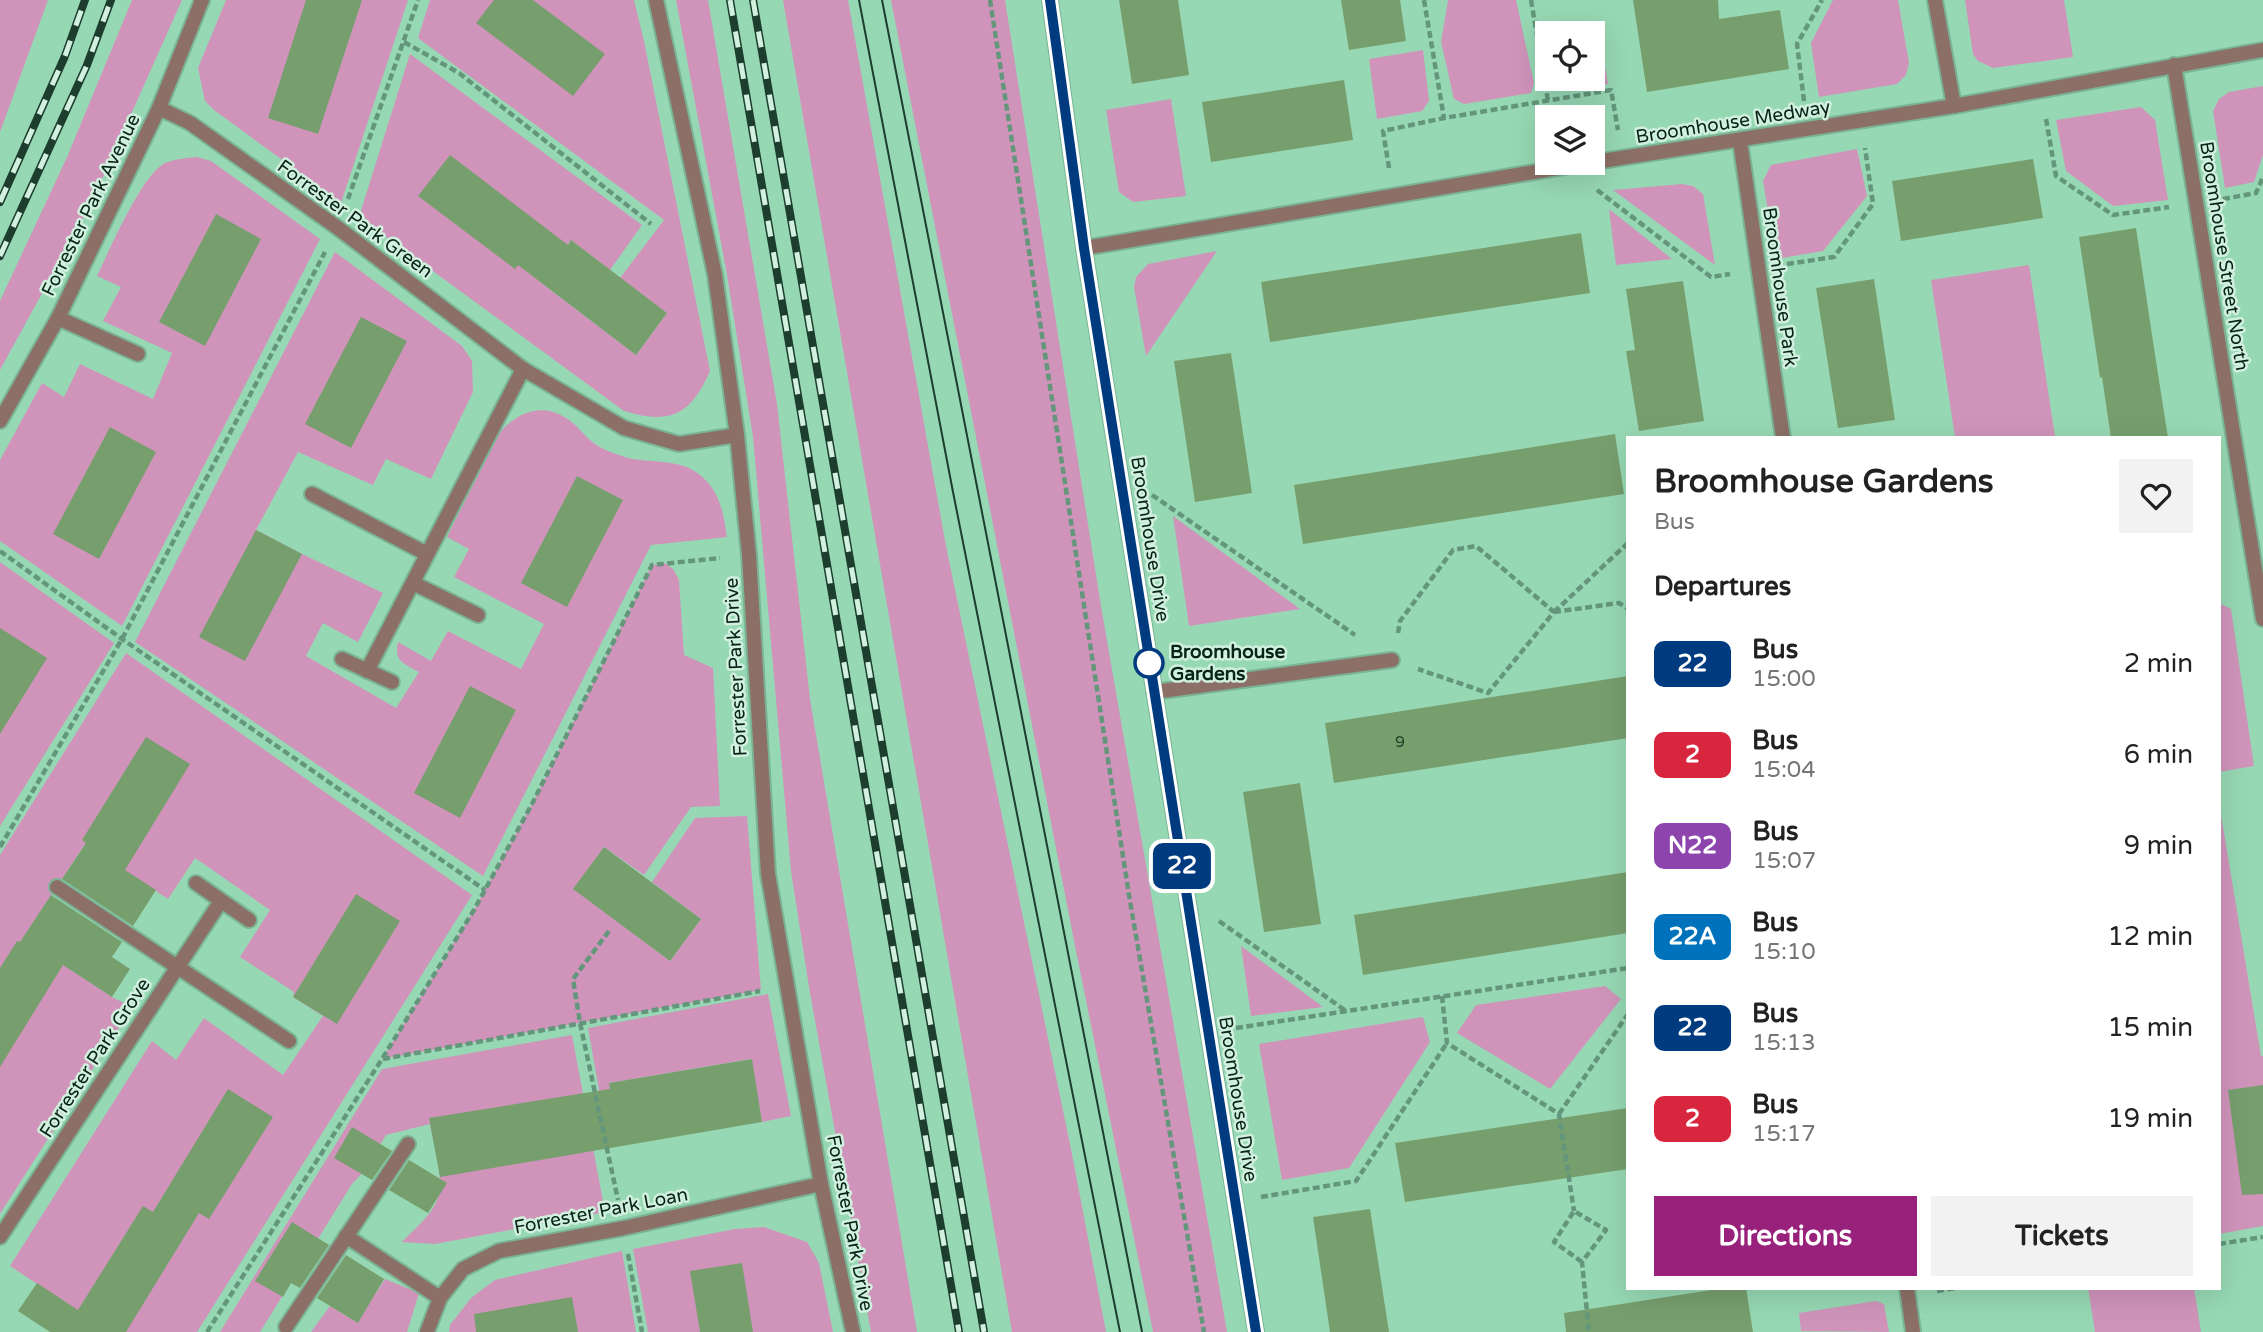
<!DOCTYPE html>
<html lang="en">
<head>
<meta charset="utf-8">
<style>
  body { margin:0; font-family:"Varela Round",sans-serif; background:#f2f2f2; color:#222; height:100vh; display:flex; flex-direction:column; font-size:26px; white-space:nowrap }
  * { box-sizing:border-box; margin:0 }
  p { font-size:23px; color:#767676 }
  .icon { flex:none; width:38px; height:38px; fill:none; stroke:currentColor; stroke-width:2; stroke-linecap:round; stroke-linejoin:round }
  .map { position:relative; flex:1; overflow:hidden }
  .side { position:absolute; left:1626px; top:436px; width:595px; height:854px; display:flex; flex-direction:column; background:#fff; border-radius:0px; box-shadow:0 7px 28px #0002 }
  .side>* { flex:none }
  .badge { padding:0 14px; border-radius:10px; font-size:24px; line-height:46px }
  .fabs { position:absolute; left:1535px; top:21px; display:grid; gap:14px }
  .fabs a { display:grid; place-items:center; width:70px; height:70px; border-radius:0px; background:#fff; box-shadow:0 7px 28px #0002; font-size:35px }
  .map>.badge { position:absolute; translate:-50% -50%; box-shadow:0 0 0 4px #fff }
  h2 { padding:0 28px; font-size:26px; line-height:63px }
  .round { display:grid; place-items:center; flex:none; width:74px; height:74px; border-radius:0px; background:#f2f2f2 }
  .headline { display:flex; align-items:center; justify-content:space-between; height:119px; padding:0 28px }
  h1 { font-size:33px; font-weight:800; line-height:52px }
  .button { display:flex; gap:14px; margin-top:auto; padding:14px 28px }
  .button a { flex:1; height:80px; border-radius:0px; background:#98217b; color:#fff; font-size:28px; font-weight:800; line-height:80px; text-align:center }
  .button a+a { background:#f2f2f2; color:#222 }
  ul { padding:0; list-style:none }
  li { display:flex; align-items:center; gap:21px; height:91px; padding:0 28px }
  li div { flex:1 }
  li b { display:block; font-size:26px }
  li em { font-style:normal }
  li .badge { min-width:77px; font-weight:700; text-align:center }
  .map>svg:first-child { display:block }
  .green { fill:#d094bb }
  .building { fill:#779f6e }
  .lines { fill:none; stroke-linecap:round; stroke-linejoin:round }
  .lane-casing { stroke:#7ab495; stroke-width:18 }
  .street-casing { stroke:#7ab495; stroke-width:18 }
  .secondary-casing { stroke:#7ab495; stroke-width:18 }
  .path { stroke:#63967b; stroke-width:4.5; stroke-dasharray:7 3.5; stroke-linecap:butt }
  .lane { stroke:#8c7067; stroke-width:14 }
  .street { stroke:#8c7067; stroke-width:14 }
  .secondary { stroke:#6d473a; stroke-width:14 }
  .tram { stroke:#1d3d2e; stroke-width:2 }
  .rail-casing { stroke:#1d3d2e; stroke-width:8 }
  .rail { stroke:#d1f0de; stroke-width:5; stroke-dasharray:16; stroke-linecap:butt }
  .line-casing { stroke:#fff; stroke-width:16 }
  .line { stroke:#003b80; stroke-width:10 }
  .stop-dot { fill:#fff; stroke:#003b80; stroke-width:3.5 }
  .labels { text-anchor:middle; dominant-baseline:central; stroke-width:5; stroke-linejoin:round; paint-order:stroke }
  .number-label { font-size:16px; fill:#24422d }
  .street-label { font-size:19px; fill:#082317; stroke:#d1f0de }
  .stop-label { font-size:19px; font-weight:bold; fill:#082317; stroke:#d1f0de; text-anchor:start }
</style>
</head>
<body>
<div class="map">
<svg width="2263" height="1332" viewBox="0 0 2263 1332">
  <rect width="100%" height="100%" fill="#97d8b4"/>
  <!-- green -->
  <g class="green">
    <polygon points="0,0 48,0 0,132"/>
    <polygon points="132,0 182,0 91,204 0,370 0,301 68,155"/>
    <polygon points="226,0 408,0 341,203 214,110 205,101 198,68"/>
    <path d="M430 0H634L644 41 710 371C691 415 670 425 624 411L359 217 410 54 642 225 610 270 571 240 540 282 636 355 667 313 620 278 664 220 418 38Z"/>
    <polygon points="676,0 708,0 777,404 810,699 917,1332 871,1332 809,987 791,871 753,437 727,275"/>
    <polygon points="783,0 848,0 946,546 1071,1149 1106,1332 1012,1332"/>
    <polygon points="891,0 1005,0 1101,606 1227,1332 1153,1332 1075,946"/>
    <polygon points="1448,0 1516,0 1534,83 1531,93 1464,104 1454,99 1441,42"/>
    <polygon points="1833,0 1898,0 1909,63 1906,75 1897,84 1819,97 1811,43"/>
    <polygon points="1965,0 2064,0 2073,57 1993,68 1978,61 1973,54"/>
    <polygon points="1598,25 1608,84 1570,91 1560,79 1592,79 1592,33 1551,33"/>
    <polygon points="1423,50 1429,101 1422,111 1377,119 1369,59"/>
    <polygon points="2263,86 2263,155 2254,182 2225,188 2213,111 2219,99 2229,92"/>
    <polygon points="1171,99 1186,196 1133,202 1119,192 1106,110"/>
    <polygon points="2141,107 2155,120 2168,200 2113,206 2066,171 2056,120"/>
    <polygon points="1857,149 1867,196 1823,251 1776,259 1763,181 1771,165"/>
    <path d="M197 157 211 161 320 239 122 626 0 541V460L42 383 64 397 80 364 153 399 172 353 103 321 121 287 97 276C109 251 142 174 165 163 175 159 186 158 197 157Z"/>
    <polygon points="1682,184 1693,186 1703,194 1715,265 1613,190"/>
    <polygon points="1609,209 1672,259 1616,265"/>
    <polygon points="1217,251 1146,356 1134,287 1136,277 1148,264"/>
    <path d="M335 252 462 346 472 361 473 392 431 479 386 459 373 485 298 452 256 530 302 554 383 593 358 642 323 623 306 656 396 708 419 672C403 663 394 661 398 642L431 661 448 631 521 669 544 624 454 577 469 549 447 537 497 436C514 414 540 401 566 418 578 425 586 439 598 446 606 451 619 455 628 458 650 463 677 459 696 472 720 489 723 511 727 537L651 545 483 876 135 642Z"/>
    <polygon points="2029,265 2055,437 1955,437 1931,280"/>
    <polygon points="1173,516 1300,609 1189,626"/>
    <polygon points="0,562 114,643 0,826"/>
    <polygon points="665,563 674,570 679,580 684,655 713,668 720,806 691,807 644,875 604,847 574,889 670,961 701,919 652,882 695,818 747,816 761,990 382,1059 474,910 532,804 652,565"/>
    <polygon points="2219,603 2231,609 2254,766 2219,772"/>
    <polygon points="126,653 472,895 197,1332 110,1332 10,1266 152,1041 176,1060 204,1018 283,1075 323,1016 293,997 294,992 240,957 270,910 195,858 168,899 85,844 23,938 112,997 132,1007 0,1214 0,855"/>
    <polygon points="2219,803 2261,1056 2263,1056 2263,1226 2219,1234"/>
    <polygon points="1241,946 1323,1007 1251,1016"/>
    <polygon points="1605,986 1621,999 1550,1089 1457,1033 1476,1005"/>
    <polygon points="768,994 791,1116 762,1122 751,1059 609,1083 617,1133 607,1135 588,1028"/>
    <polygon points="1423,1017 1430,1042 1349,1168 1282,1180 1259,1044"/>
    <path d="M572 1035 605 1212 435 1244 402 1242C413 1230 431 1216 437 1200 445 1178 434 1146 430 1124L386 1135 365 1170 352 1184 260 1332H220L382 1069Z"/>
    <polygon points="764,1227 807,1242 819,1263 833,1332 648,1332 633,1249 735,1229"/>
    <polygon points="622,1251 636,1332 449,1332 450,1325 471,1298 495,1280"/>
    <polygon points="350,1276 376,1293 385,1279 419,1293 407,1332 311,1332 330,1306 358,1323"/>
    <polygon points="2088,1288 2194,1288 2201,1332 2095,1332"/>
    <polygon points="1876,1301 1884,1304 1889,1332 1801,1331 1799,1313"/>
  </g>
  <!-- building -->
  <g class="building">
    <polygon points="306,0 362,0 318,134 268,118"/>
    <polygon points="494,0 533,0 605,54 573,96 476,23"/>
    <polygon points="1119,0 1178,0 1189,75 1132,84"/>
    <polygon points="1341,0 1400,0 1406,41 1349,50"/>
    <polygon points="1633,0 1718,0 1719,19 1780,10 1789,69 1647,92"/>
    <polygon points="1344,80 1353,140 1211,162 1202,102"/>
    <polygon points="450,155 568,245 571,240 667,313 636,355 518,265 515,269 418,196"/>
    <polygon points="2033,159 2043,218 1901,241 1892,181"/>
    <polygon points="216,214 261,239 205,346 159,322"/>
    <polygon points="2136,228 2152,335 2168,438 2111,438 2102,377 2100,378 2079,237"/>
    <polygon points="1581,233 1590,293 1270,342 1261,282"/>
    <polygon points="1874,279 1895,420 1838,428 1816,288"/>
    <polygon points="1683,281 1704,421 1639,431 1626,351 1635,350 1626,289"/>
    <polygon points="361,317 407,341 351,448 305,424"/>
    <polygon points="1231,353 1252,493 1195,502 1174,361"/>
    <polygon points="110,427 156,452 99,559 53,534"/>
    <polygon points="1615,434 1624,494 1303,544 1294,485"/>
    <polygon points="577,476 623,500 567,607 521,583"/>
    <polygon points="256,530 302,554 245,661 199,637"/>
    <polygon points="0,628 47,658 0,734"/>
    <polygon points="1628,676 1628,738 1334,783 1325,723"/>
    <polygon points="470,686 516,710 460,818 414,793"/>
    <polygon points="146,737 190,764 125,870 156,890 133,926 62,879 86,843 82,840"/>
    <polygon points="1300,783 1321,924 1264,932 1243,792"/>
    <polygon points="604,847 701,919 670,961 573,889"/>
    <polygon points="1628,872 1628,933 1363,975 1354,915"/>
    <polygon points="356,894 400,921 337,1024 293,997"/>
    <polygon points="51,895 122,942 112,957 130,969 112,997 63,965 0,1067 0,968 17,941 20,942"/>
    <polygon points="752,1059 762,1122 440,1177 429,1118 610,1089 609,1083"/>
    <polygon points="2263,1085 2263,1194 2242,1195 2228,1090"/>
    <polygon points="228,1089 273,1117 209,1219 199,1213 126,1332 50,1332 18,1311 37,1283 78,1310 143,1206 153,1212"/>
    <polygon points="1628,1108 1628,1169 1405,1202 1395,1143"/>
    <polygon points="352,1127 392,1151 372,1180 334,1158"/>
    <polygon points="409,1160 447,1183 428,1213 389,1190"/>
    <polygon points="1370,1209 1389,1332 1330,1332 1313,1217"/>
    <polygon points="292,1222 329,1245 300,1288 291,1283 283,1297 255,1281"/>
    <polygon points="346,1255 384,1279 358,1323 317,1298"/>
    <polygon points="742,1263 753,1332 700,1332 690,1271"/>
    <polygon points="1724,1288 1746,1288 1753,1332 1566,1332 1564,1313"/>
    <polygon points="572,1297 578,1332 476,1332 474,1314"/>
  </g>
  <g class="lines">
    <!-- lane casing -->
    <g class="lane-casing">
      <g id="lane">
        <polyline points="58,318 138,354"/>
        <polyline points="312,494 427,554"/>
        <polyline points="413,583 478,615"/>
        <polyline points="342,659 392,682"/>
        <polyline points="196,883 249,920"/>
        <polyline points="57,887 289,1041"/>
        <polyline points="346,1236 440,1298"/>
        <polyline points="286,1327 408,1144"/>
      </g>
    </g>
    <!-- street casing -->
    <g class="street-casing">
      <g id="street">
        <polyline points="656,0 715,275 737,435 749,555 768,874 821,1184 853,1332"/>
        <polyline points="1935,0 1954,106"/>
        <polyline points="2174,65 2263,619"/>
        <polyline points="159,108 190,123 338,228 523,369 624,428 679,444 737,435"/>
        <polyline points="1740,141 1783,438"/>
        <polyline points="1084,248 1570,166 1954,106 2263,50"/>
        <polyline points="0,421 58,318 159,108 202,0"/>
        <polyline points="367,671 523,369"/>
        <polyline points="1154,692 1392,660"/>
        <polyline points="0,1237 221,901"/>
        <polyline points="1907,1288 1913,1332"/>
        <polyline points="427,1332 440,1298 463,1269 499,1251 624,1228 821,1184"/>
      </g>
    </g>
    <!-- secondary casing -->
    <g class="secondary-casing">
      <polyline id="secondary" points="1050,0 1084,248 1256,1332"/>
    </g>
    <!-- path -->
    <g class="path">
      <polyline points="990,0 1129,895 1204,1332"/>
      <polyline points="1424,0 1444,118"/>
      <polyline points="1531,0 1548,101"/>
      <polyline points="404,42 459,73 651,224"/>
      <polyline points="1804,101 1797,44 1822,0"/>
      <polyline points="2046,119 2056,176 2113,215 2169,207"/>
      <polyline points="1389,168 1383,131 1444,118 1611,90 1618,130"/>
      <polyline points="1597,190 1711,277 1730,274"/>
      <polyline points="348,199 418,0"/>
      <polyline points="2223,199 2256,193 2263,177"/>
      <polyline points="1787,264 1834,257 1873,204 1865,148"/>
      <polyline points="1152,495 1355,635"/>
      <polyline points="0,551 122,639 485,890"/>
      <polyline points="1554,612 1628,543"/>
      <polyline points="1554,612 1619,603 1628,609"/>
      <polyline points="1398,633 1400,621 1453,550 1476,546 1554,612 1488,693 1418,669"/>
      <polyline points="0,847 122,639 325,252"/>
      <polyline points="1219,921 1346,1011"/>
      <polyline points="609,931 573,979 580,1023 618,1200"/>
      <polyline points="1442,996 1447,1043 1559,1114 1574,1211"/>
      <polyline points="1236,1028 1628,968"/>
      <polyline points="383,1059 760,991"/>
      <polyline points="1559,1114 1628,1014"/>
      <polyline points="1261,1197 1356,1181 1447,1043"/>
      <polyline points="2219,1244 2263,1237"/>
      <polyline points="628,1254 642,1332"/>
      <polyline points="1582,1262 1554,1242 1574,1211 1606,1230 1582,1262 1589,1332"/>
      <polyline points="1937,1291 1956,1288"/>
      <polyline points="207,1332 382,1059 474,910 532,804 652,565 720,558"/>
    </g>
    <!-- lane -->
    <use href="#lane" class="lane"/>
    <!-- street -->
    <use href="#street" class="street"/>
    <!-- secondary -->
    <use href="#secondary" class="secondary"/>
    <!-- tram -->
    <g class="tram">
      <polyline points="859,0 953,492 1120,1332"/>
      <polyline points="882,0 1142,1332"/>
    </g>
    <!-- rail casing -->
    <g class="rail-casing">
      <g id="rail">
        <polyline points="730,0 959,1332"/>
        <polyline points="753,0 984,1332"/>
        <polyline points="0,202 65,56 85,0"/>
        <polyline points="0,256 87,65 111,0"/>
      </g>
    </g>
    <!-- rail -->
    <use href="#rail" class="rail"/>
  </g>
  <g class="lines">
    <!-- line casing -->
    <g class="line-casing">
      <polyline id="line" points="1050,0 1084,248 1256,1332"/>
    </g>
    <!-- line -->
    <use href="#line" class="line"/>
  </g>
  <!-- markers -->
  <circle class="stop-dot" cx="1149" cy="663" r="14"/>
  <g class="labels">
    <!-- number labels -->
    <g class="number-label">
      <text x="1400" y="742">9</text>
    </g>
    <!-- street labels -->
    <g class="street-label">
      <text transform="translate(1733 122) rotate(-9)">Broomhouse Medway</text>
      <text transform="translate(91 205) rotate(-64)">Forrester Park Avenue</text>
      <text transform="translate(355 219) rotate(36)">Forrester Park Green</text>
      <text transform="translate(2224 256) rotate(81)">Broomhouse Street North</text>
      <text transform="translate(1780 287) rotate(82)">Broomhouse Park</text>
      <text transform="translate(1150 539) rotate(81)">Broomhouse Drive</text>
      <text transform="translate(736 667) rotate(-93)">Forrester Park Drive</text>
      <text transform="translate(95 1058) rotate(-57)">Forrester Park Grove</text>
      <text transform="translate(1238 1099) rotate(81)">Broomhouse Drive</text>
      <text transform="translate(601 1211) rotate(-11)">Forrester Park Loan</text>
      <text transform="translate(850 1223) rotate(79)">Forrester Park Drive</text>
    </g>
    <!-- stop labels -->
    <g class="stop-label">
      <text x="1170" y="652">Broomhouse<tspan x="1170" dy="22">Gardens</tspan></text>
    </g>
  </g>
</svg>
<div class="fabs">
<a><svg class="icon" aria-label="locate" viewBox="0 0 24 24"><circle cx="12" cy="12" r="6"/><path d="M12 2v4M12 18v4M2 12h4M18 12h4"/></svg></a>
<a><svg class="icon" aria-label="layers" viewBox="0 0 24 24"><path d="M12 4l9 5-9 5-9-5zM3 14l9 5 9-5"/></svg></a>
</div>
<b class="badge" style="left:1182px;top:866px;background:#003b80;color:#fff">22</b>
<section class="side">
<div class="headline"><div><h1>Broomhouse Gardens</h1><p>Bus</p></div><a class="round"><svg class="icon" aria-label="heart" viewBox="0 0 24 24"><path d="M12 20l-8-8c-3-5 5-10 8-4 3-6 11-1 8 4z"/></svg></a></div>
<h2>Departures</h2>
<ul>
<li><span class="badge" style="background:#003b80;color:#fff">22</span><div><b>Bus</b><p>15:00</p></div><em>2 min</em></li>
<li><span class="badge" style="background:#d7263d;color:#fff">2</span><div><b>Bus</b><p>15:04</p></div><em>6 min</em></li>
<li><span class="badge" style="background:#8e44ad;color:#fff">N22</span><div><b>Bus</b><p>15:07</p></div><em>9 min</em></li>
<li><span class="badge" style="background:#0072bc;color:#fff">22A</span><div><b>Bus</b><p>15:10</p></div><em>12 min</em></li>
<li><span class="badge" style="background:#003b80;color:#fff">22</span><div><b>Bus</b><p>15:13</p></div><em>15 min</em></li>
<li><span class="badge" style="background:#d7263d;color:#fff">2</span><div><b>Bus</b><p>15:17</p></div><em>19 min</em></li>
</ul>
<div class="button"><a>Directions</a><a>Tickets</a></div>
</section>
</div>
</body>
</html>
